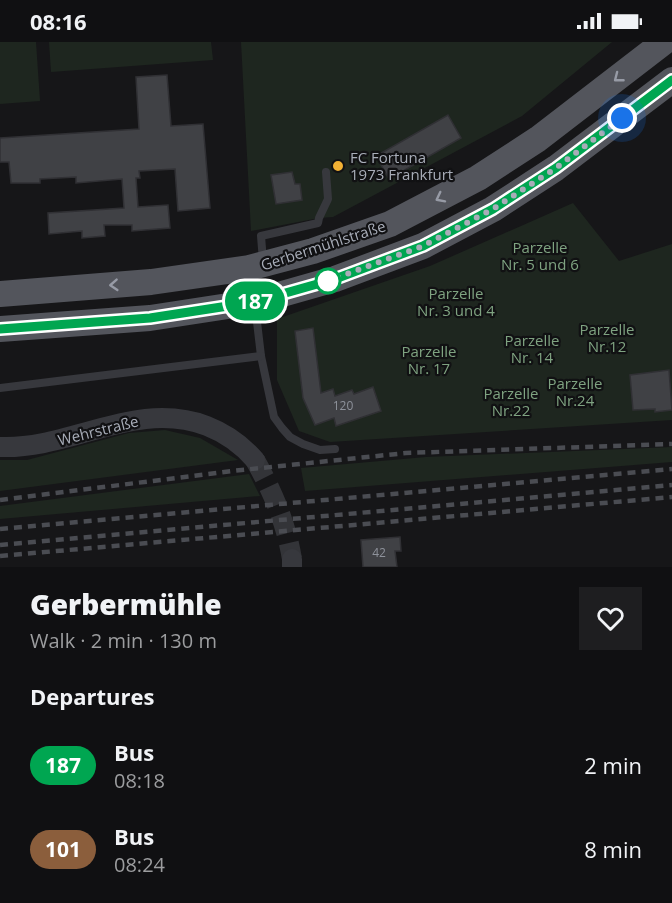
<!DOCTYPE html>
<html lang="en">
<head>
<meta charset="utf-8">
<style>
  body { margin:0; font-family:"Open Sans",sans-serif; background:#1e1e20; color:#f1f3f6; height:100vh; display:flex; flex-direction:column; font-size:22px; white-space:nowrap }
  * { box-sizing:border-box; margin:0 }
  p { font-size:20px; color:#9c9d9f }
  .icon { flex:none; width:33px; height:33px; fill:none; stroke:currentColor; stroke-width:2; stroke-linecap:round; stroke-linejoin:round }
  .map { position:relative; height:525px; overflow:hidden }
  .details { display:flex; flex-direction:column; background:#101012; flex:1 }
  .details>* { flex:none }
  .badge { padding:0 12px; border-radius:20px; font-size:21px; line-height:39px }
  .you { position:absolute; width:30px; height:30px; margin:-15px; border:4px solid #fff; border-radius:50%; background:#1a73e8; box-shadow:0 0 0 9px #1a73e833 }
  .map>.badge { position:absolute; translate:-50% -50%; box-shadow:0 0 0 3px #fff }
  h2 { padding:0 30px; font-size:22px; line-height:54px }
  .round { display:grid; place-items:center; flex:none; width:63px; height:63px; border-radius:0px; background:#1e1e20 }
  .summary { display:flex; align-items:center; justify-content:space-between; height:102px; padding:0 30px }
  h1 { font-size:28px; font-weight:800; line-height:45px }
  ul { padding:0; list-style:none }
  li { display:flex; align-items:center; gap:18px; height:84px; padding:0 30px }
  li div { flex:1 }
  li b { display:block; font-size:22px }
  li em { font-style:normal }
  li .badge { min-width:66px; font-weight:700; text-align:center }
  .status { display:flex; justify-content:space-between; align-items:center; height:42px; padding:0 30px; background:#101012; direction:ltr }
  .status svg { height:16px; fill:currentColor }
  .map>svg:first-child { display:block }
  .green { fill:#1e261f }
  .building { fill:#404145; stroke:#303034; stroke-width:1.5 }
  .lines { fill:none; stroke-linecap:round; stroke-linejoin:round }
  .tertiary-tunnel { stroke:#333438; stroke-width:20; stroke-dasharray:20 10; stroke-linecap:butt }
  .service { stroke:#37383d; stroke-width:8 }
  .tertiary { stroke:#37383d; stroke-width:20 }
  .primary { stroke:#53555c; stroke-width:26 }
  .rail { stroke:#4a4c52; stroke-width:4.5; stroke-dasharray:8 6; stroke-linecap:butt }
  .oneway { stroke:#979ba6 }
  .line-casing { stroke:#fff; stroke-width:14 }
  .line { stroke:#00a651; stroke-width:9 }
  .walk { stroke:#a8adb8; stroke-width:6; stroke-dasharray:0 10.8 }
  .poi-dot { fill:#f2b134; stroke:#111113; stroke-width:2 }
  .stop-dot { fill:#fff; stroke:#00a651; stroke-width:3 }
  .labels { text-anchor:middle; dominant-baseline:central; stroke-width:4.5; stroke-linejoin:round; paint-order:stroke }
  .number-label { font-size:12px; fill:#8e929b }
  .poi-label { font-size:15px; fill:#a8adb8; stroke:#111113; text-anchor:start }
  .street-label { font-size:15px; fill:#a8adb8; stroke:#111113 }
  .park-label { font-size:15px; fill:#7fa381; stroke:#111113 }
</style>
</head>
<body>
<div class="status"><b>08:16</b><svg viewBox="0 0 49 12"><path d="M0 12V9h3v3zM5 12V6h3v6zM10 12V3h3v9zM15 12V0h3v12zM26 1h20v11H26zM47 4h2v5h-2z"/></svg></div>
<div class="map">
<svg width="672" height="525" viewBox="0 0 672 525">
  <rect width="100%" height="100%" fill="#161618"/>
  <!-- green -->
  <g class="green">
    <polygon points="0,0 36,0 40,59 0,62"/>
    <polygon points="49,0 211,0 213,18 51,30"/>
    <polygon points="241,0 612,0 522,74 333,175 319,176 251,189"/>
    <polygon points="573,161 619,219 672,202 672,378 330,400 299,389 277,338 277,277 430,224"/>
    <polygon points="165,388 200,396 238,418 0,449 0,418 27,418 129,391"/>
    <polygon points="672,405 672,420 305,449 301,426 426,415"/>
    <polygon points="249,432 260,454 0,477 0,464"/>
  </g>
  <!-- building -->
  <g class="building">
    <polygon points="167,33 171,84 203,82 210,166 178,169 175,127 139,129 140,136 136,136 138,165 168,163 170,186 132,189 132,183 104,183 105,194 82,196 82,189 49,192 48,171 124,166 122,137 76,141 76,135 40,137 40,141 11,141 9,120 0,120 0,96 139,87 136,35"/>
    <polygon points="448,73 461,96 389,137 376,114"/>
    <polygon points="292,130 295,142 300,142 302,158 276,162 271,133"/>
    <polygon points="313,286 321,351 333,347 335,354 352,348 354,352 373,345 381,369 336,384 334,376 315,383 303,356 295,289"/>
    <polygon points="669,328 672,368 655,370 655,367 633,368 630,333"/>
    <polygon points="400,495 401,509 395,509 397,525 363,525 361,498"/>
  </g>
  <g class="lines">
    <!-- tertiary-tunnel -->
    <path class="tertiary-tunnel" d="M255 418C273 450 286 481 292 517"/>
    <!-- service -->
    <g class="service">
      <polyline points="263,219 261,194 318,181 319,176 328,157 326,130"/>
      <polyline points="255,263 261,314 274,375 282,386 290,395 303,402 320,408 335,407"/>
      <polyline points="0,346 261,314"/>
    </g>
    <!-- tertiary -->
    <g class="tertiary">
      <path d="M0 405C71 408 136 357 207 384 225 391 242 403 255 418"/>
      <polyline points="292,517 292,525"/>
    </g>
    <!-- primary -->
    <g class="primary">
      <polyline points="0,252 151,240 249,226 313,209 390,182 478,136 538,97 664,0"/>
      <polyline points="0,287 150,276 254,260 335,237 423,204 493,167 556,126 672,38"/>
    </g>
    <!-- rail -->
    <g class="rail">
      <polyline points="0,458 232,429 406,411 672,402"/>
      <polyline points="0,487 672,427"/>
      <polyline points="0,503 672,443"/>
      <polyline points="0,514 672,455"/>
    </g>
  </g>
  <!-- one-way arrows -->
  <defs><path id="oneway-chevron" d="M-2-3.5L2.5 0L-2 3.5" fill="none" stroke-width="1.6" stroke-linecap="round" stroke-linejoin="round" transform="scale(1.5)"/></defs>
  <g class="oneway">
    <use href="#oneway-chevron" transform="translate(618 36) rotate(142)"/>
    <use href="#oneway-chevron" transform="translate(440 156) rotate(153)"/>
    <use href="#oneway-chevron" transform="translate(114 243) rotate(176)"/>
  </g>
  <g class="lines">
    <!-- line casing -->
    <g class="line-casing">
      <polyline id="line" points="0,287 150,276 254,260 335,237 423,204 493,167 556,126 672,38"/>
    </g>
    <!-- line -->
    <use href="#line" class="line"/>
    <!-- walk -->
    <polyline class="walk" points="328,239 423,204 493,167 556,126 622,76"/>
  </g>
  <!-- markers -->
  <circle class="poi-dot" cx="338" cy="124" r="6"/>
  <circle class="stop-dot" cx="328" cy="239" r="12"/>
  <g class="labels">
    <!-- number labels -->
    <g class="number-label">
      <text x="343" y="363">120</text>
      <text x="379" y="510">42</text>
    </g>
    <!-- poi labels -->
    <g class="poi-label">
      <text x="350" y="115">FC Fortuna<tspan x="350" dy="17">1973 Frankfurt</tspan></text>
    </g>
    <!-- street labels -->
    <g class="street-label">
      <text transform="translate(323 203) rotate(-18)">Gerbermühlstraße</text>
      <text transform="translate(98 388) rotate(-14)">Wehrstraße</text>
    </g>
    <!-- park labels -->
    <g class="park-label">
      <text x="540" y="205">Parzelle<tspan x="540" dy="17">Nr. 5 und 6</tspan></text>
      <text x="456" y="251">Parzelle<tspan x="456" dy="17">Nr. 3 und 4</tspan></text>
      <text x="607" y="287">Parzelle<tspan x="607" dy="17">Nr.12</tspan></text>
      <text x="532" y="298">Parzelle<tspan x="532" dy="17">Nr. 14</tspan></text>
      <text x="429" y="309">Parzelle<tspan x="429" dy="17">Nr. 17</tspan></text>
      <text x="575" y="341">Parzelle<tspan x="575" dy="17">Nr.24</tspan></text>
      <text x="511" y="351">Parzelle<tspan x="511" dy="17">Nr.22</tspan></text>
    </g>
  </g>
</svg>
<div class="you" style="left:622px;top:76px"></div>
<b class="badge" style="left:255px;top:259px;background:#00a651;color:#fff">187</b>
</div>
<section class="details">
<div class="summary"><div><h1>Gerbermühle</h1><p>Walk · 2 min · 130 m</p></div><a class="round"><svg class="icon" aria-label="heart" viewBox="0 0 24 24"><path d="M12 20l-8-8c-3-5 5-10 8-4 3-6 11-1 8 4z"/></svg></a></div>
<h2>Departures</h2>
<ul>
<li><span class="badge" style="background:#00a651;color:#fff">187</span><div><b>Bus</b><p>08:18</p></div><em>2 min</em></li>
<li><span class="badge" style="background:#8b5e3c;color:#fff">101</span><div><b>Bus</b><p>08:24</p></div><em>8 min</em></li>
</ul>
</section>
</body>
</html>
